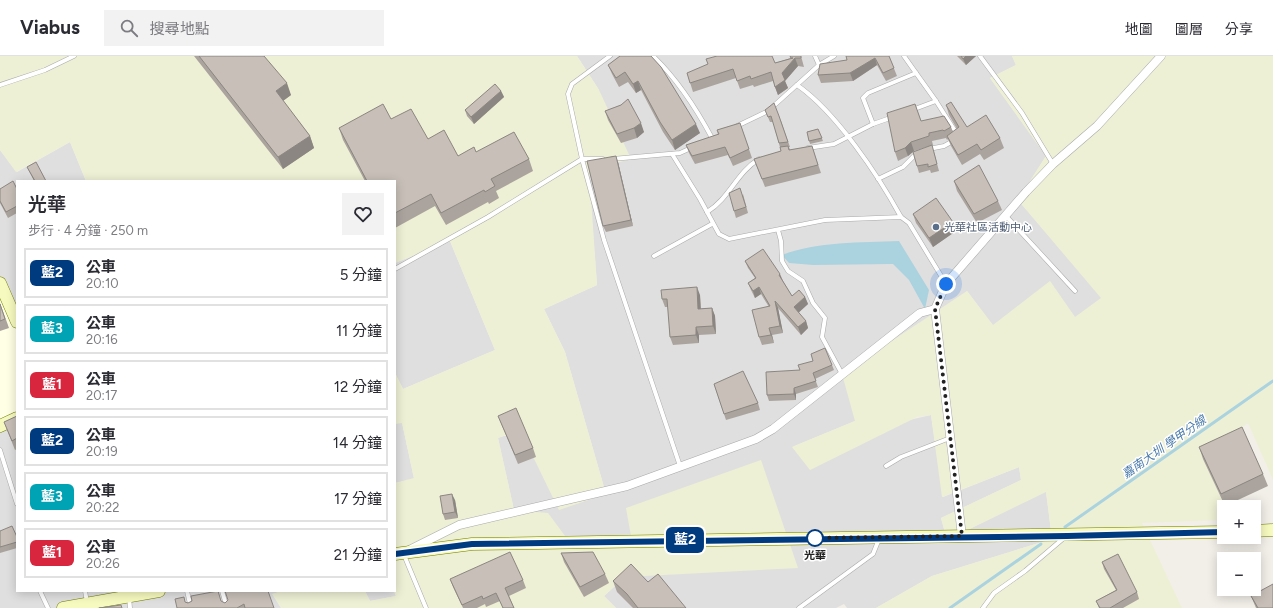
<!DOCTYPE html>
<html lang="zh-TW">
<head>
<meta charset="utf-8">
<style>
  body { margin:0; font-family:Figtree,"Noto Sans TC",sans-serif; background:#f2f2f3; color:#2b2b33; height:100vh; display:flex; flex-direction:column; font-size:15px; white-space:nowrap }
  * { box-sizing:border-box; margin:0 }
  p { font-size:13px; color:#7c7c81 }
  .icon { flex:none; width:22px; height:22px; fill:none; stroke:currentColor; stroke-width:2; stroke-linecap:round; stroke-linejoin:round }
  .map { position:relative; flex:1; overflow:hidden }
  .panel { position:absolute; left:16px; top:124px; width:380px; height:412px; display:flex; flex-direction:column; background:#fff; border-radius:0px; box-shadow:0 2px 10px #0003 }
  .panel>* { flex:none }
  .badge { padding:0 8px; border-radius:6px; font-size:14px; line-height:26px }
  .tools { position:absolute; left:1217px; top:444px; display:grid; gap:8px }
  .tools a { display:grid; place-items:center; width:44px; height:44px; border-radius:0px; background:#fff; box-shadow:0 2px 10px #0003; font-size:20px }
  .you { position:absolute; width:20px; height:20px; margin:-10px; border:3px solid #fff; border-radius:50%; background:#1a73e8; box-shadow:0 0 0 6px #1a73e833 }
  .map>.badge { position:absolute; translate:-50% -50%; box-shadow:0 0 0 2px #fff }
  .round { display:grid; place-items:center; flex:none; width:42px; height:42px; border-radius:0px; background:#f2f2f3 }
  .summary { display:flex; align-items:center; justify-content:space-between; height:68px; padding:0 12px }
  h1 { font-size:19px; font-weight:600; line-height:30px }
  ul { padding:0; list-style:none }
  li { display:flex; align-items:center; gap:12px; height:50px; margin:0 8px 6px; padding:0 4px; border:2px solid #e1e1e2; border-radius:0px }
  li div { flex:1 }
  li b { display:block; font-size:15px }
  li em { font-style:normal }
  li .badge { min-width:44px; font-weight:700; text-align:center }
  header { display:flex; align-items:center; gap:24px; box-sizing:border-box; height:56px; padding:0 20px; background:#fff; border-bottom:1px solid #e1e1e2 }
  header strong { font-size:19px }
  nav { display:flex; gap:22px; margin-inline-start:auto; font-size:14px }
  .search { width:280px; height:36px; background:#f2f2f3; display:flex; align-items:center; gap:10px; box-sizing:border-box; padding:0 14px; border-radius:0px; color:#7c7c81; font-size:15px }
  .map>svg:first-child { display:block }
  .residential { fill:#e0dfdf }
  .education { fill:#ffffe5 }
  .farmland { fill:#eef0d5 }
  .water { fill:#aad3df }
  .lines { fill:none; stroke-linecap:round; stroke-linejoin:round }
  .stream { stroke:#aad3df; stroke-width:3 }
  .lane-casing { stroke:#a9a9a9; stroke-width:5 }
  .street-casing { stroke:#a9a9a9; stroke-width:9 }
  .secondary-casing { stroke:#707d05; stroke-width:13 }
  .lane { stroke:#fff; stroke-width:4 }
  .street { stroke:#fff; stroke-width:8 }
  .secondary { stroke:#f7fabf; stroke-width:12 }
  .wall { fill:#aba49e }
  .shaded-wall { fill:#8b8681 }
  .building { fill:#c7bfb8; stroke:#8b8681 }
  .line-casing { stroke:#fff; stroke-width:9 }
  .line { stroke:#003b80; stroke-width:6 }
  .walk { stroke:#222; stroke-width:4; stroke-dasharray:0 7.2 }
  .service-dot { fill:#5c6f8a; stroke:#fff; stroke-width:1.5 }
  .stop-dot { fill:#fff; stroke:#003b80; stroke-width:2 }
  .labels { text-anchor:middle; dominant-baseline:central; stroke-width:3; stroke-linejoin:round; paint-order:stroke }
  .service-label { font-size:11px; fill:#4e5e75; stroke:#fff; text-anchor:start }
  .stop-label { font-size:11px; font-weight:bold; fill:#222; stroke:#fff }
  .water-label { font-size:12px; font-style:italic; fill:#4a7aab; stroke:#fff }
</style>
</head>
<body>
<header>
<strong>Viabus</strong>
<div class="search"><svg class="icon" aria-label="search" viewBox="0 0 24 24"><circle cx="10" cy="10" r="6"/><path d="M15 15l6 6"/></svg>搜尋地點</div>
<nav><a>地圖</a><a>圖層</a><a>分享</a></nav>
</header>
<div class="map">
<svg width="1273" height="552" viewBox="0 0 1273 552">
  <rect width="100%" height="100%" fill="#f2efe9"/>
  <!-- residential -->
  <g class="residential">
    <polygon points="577,0 1012,0 1016,9 990,22 1046,100 1018,144 1102,242 1075,262 1050,226 993,270 967,235 855,365 792,391 931,359 943,441 1019,411 1021,424 941,462 947,484 1046,435 1052,483 932,520 876,552 847,552 844,548 836,552 616,552 604,540 625,521 631,481 568,484 514,454 498,382 520,374 606,438 565,296 544,253 597,229 588,114 599,34"/>
    <polygon points="70,86 86,125 17,125 17,535 282,535 273,538 281,552 0,552 0,94 17,116"/>
    <polygon points="450,185 495,294 403,333 395,317 395,207"/>
    <polygon points="402,366 414,423 395,427 395,368"/>
    <polygon points="365,535 394,535 396,540 370,545"/>
  </g>
  <!-- education -->
  <polygon class="education" points="0,240 17,275 17,356 0,365"/>
  <!-- farmland -->
  <g class="farmland">
    <polygon points="0,0 577,0 599,34 631,103 589,114 597,229 544,253 565,296 606,438 559,454 520,374 498,382 514,454 548,457 568,484 631,480 626,452 761,404 798,512 625,521 604,540 616,552 281,552 272,538 282,535 365,535 370,545 396,540 394,535 395,427 414,422 402,367 395,368 395,317 403,333 495,294 450,185 395,207 395,125 86,125 70,86 16,116 0,94"/>
    <polygon points="1012,0 1273,0 1273,424 1248,367 1203,401 1225,451 1224,464 1142,467 1182,552 876,552 932,520 1052,483 1046,436 947,484 941,462 1021,424 1019,411 942,441 931,359 917,361 810,414 792,391 855,365 842,318 967,235 993,269 1050,225 1075,261 1101,242 1018,144 1046,100 990,22 1016,9"/>
  </g>
  <!-- water -->
  <path class="water" d="M899 185 929 234 925 253 909 224 893 208 813 209 789 207 782 199C818 185 860 187 899 185Z"/>
  <g class="lines">
    <!-- stream -->
    <g class="stream">
      <polyline points="1065,471 1273,325"/>
      <polyline points="950,552 1041,488"/>
    </g>
    <!-- lane casing -->
    <g class="lane-casing">
      <g id="lane">
        <polyline points="610,0 572,28 568,38 582,103 604,184 680,410"/>
        <path d="M653 0C677 23 696 52 712 82"/>
        <polyline points="815,0 819,9"/>
        <polyline points="980,0 1022,57 1053,108"/>
        <polyline points="916,17 936,45 957,78"/>
        <polyline points="0,29 45,14 74,0"/>
        <path d="M797 29C836 56 878 119 901 161"/>
        <polyline points="912,54 936,45"/>
        <polyline points="873,68 863,42 868,37 916,17 904,0"/>
        <polyline points="737,70 768,55 819,9 834,0"/>
        <polyline points="808,92 834,88 873,68 893,61"/>
        <polyline points="929,93 944,90 953,85"/>
        <polyline points="672,98 700,143 719,178 729,183 825,164 901,161 909,167 946,228"/>
        <polyline points="612,103 680,97 691,92"/>
        <polyline points="878,123 903,111 917,97"/>
        <path d="M707 156C729 143 737 116 759 103"/>
        <polyline points="1006,160 1075,235"/>
        <polyline points="778,174 781,185 782,205 788,215 803,225 813,247 825,262 822,281 842,318"/>
        <polyline points="654,200 712,168"/>
        <polyline points="395,213 488,161 582,103 603,103"/>
        <polyline points="0,394 17,448"/>
        <polyline points="886,410 901,401 950,382"/>
        <polyline points="404,499 426,552"/>
        <polyline points="40,535 48,552"/>
        <polyline points="85,535 87,546"/>
        <polyline points="187,535 191,552"/>
        <polyline points="222,535 227,552"/>
        <polyline points="129,541 130,552"/>
        <polyline points="799,552 873,498 879,483"/>
        <polyline points="983,552 994,537 1025,515 1065,481"/>
      </g>
    </g>
    <!-- street casing -->
    <g class="street-casing">
      <g id="street">
        <polyline points="935,253 962,480"/>
        <polyline points="409,494 459,469 627,430 756,383 773,373 920,257 935,253 946,228 1026,136 1053,108 1097,70 1161,0"/>
      </g>
    </g>
    <!-- secondary casing -->
    <g class="secondary-casing">
      <g id="secondary">
        <polyline points="0,227 17,266"/>
        <polyline points="0,370 17,362"/>
        <polyline points="1254,475 1273,474"/>
        <polyline points="395,498 472,488 1224,476"/>
        <polyline points="63,552 159,535"/>
      </g>
    </g>
    <!-- lane -->
    <use href="#lane" class="lane"/>
    <!-- street -->
    <use href="#street" class="street"/>
    <!-- secondary -->
    <use href="#secondary" class="secondary"/>
  </g>
  <!-- wall -->
  <g class="wall">
    <polygon points="194,0 264,0 291,39 283,45 310,80 314,92 283,113"/>
    <polygon points="620,0 700,77 675,94 663,76 641,34 636,37 628,26 619,31 612,18 608,9"/>
    <polygon points="790,0 801,0 804,11 798,10 785,25 788,32 778,39 773,25 754,31 753,29 740,33 736,22 693,36 687,17 775,7 791,2"/>
    <polygon points="889,0 897,20 886,25 877,9 853,25 821,27 818,19 847,4"/>
    <polygon points="957,0 976,0 966,9"/>
    <polygon points="501,35 504,41 474,68 467,60 465,54"/>
    <polygon points="915,48 921,65 951,71 953,76 957,73 949,59 946,49 967,71 1000,82 1004,92 984,104 980,98 962,109 951,90 948,83 947,84 946,82 932,85 933,89 914,95 908,100 898,105 895,96"/>
    <polygon points="621,49 644,76 637,82 621,87 608,64 605,55"/>
    <polygon points="765,54 781,65 790,91 789,91 790,94 812,90 821,117 765,131 754,103 781,95 773,66 770,66"/>
    <polygon points="391,63 458,100 476,96 529,103 533,115 496,135 499,142 489,148 488,146 446,169 435,150 395,172 395,125 365,125 343,84 339,72"/>
    <polygon points="740,67 752,102 733,110 728,99 695,108 689,97 686,89 718,79 717,74"/>
    <polygon points="818,73 823,85 810,88 807,76"/>
    <polygon points="934,96 939,115 931,117 930,114 919,117 917,110"/>
    <polygon points="618,106 633,170 606,176 603,170"/>
    <polygon points="27,111 46,125 34,125"/>
    <polygon points="954,125 998,145 1002,154 977,167 957,135"/>
    <polygon points="0,133 17,133 17,157 8,162 0,147"/>
    <polygon points="743,138 748,157 736,162 734,155"/>
    <polygon points="913,158 953,166 956,175 933,191 916,167"/>
    <polygon points="745,205 783,225 792,240 805,241 808,248 798,257 806,265 808,272 801,279 778,252 783,277 772,279 774,287 762,289 759,281 769,251 761,238 755,242 751,234 748,227 755,222 748,212"/>
    <polygon points="700,239 701,253 712,252 715,260 716,278 699,279 699,287 673,289 670,281 668,251 665,251 662,243"/>
    <polygon points="0,247 9,272 0,275"/>
    <polygon points="811,298 832,309 834,314 815,323 818,331 796,338 796,344 769,345 767,339 813,305"/>
    <polygon points="714,328 758,347 760,354 726,364"/>
    <polygon points="17,360 17,393 15,394 4,366"/>
    <polygon points="498,360 533,392 536,401 518,408"/>
    <polygon points="1199,391 1263,418 1268,430 1225,450 1203,403"/>
    <polygon points="455,444 458,462 445,464 443,458"/>
    <polygon points="0,475 17,481 17,492 0,497"/>
    <polygon points="561,497 605,518 609,527 584,541 564,506"/>
    <polygon points="1102,506 1137,536 1139,543 1123,552 1099,552 1096,545 1116,534 1104,513"/>
    <polygon points="450,523 523,524 526,532 509,540 514,552 503,552 500,545 486,551 485,548 477,552 463,552 453,531"/>
    <polygon points="613,525 648,526 686,552 633,552 617,536"/>
    <polygon points="1251,540 1273,552 1256,552"/>
    <polygon points="228,544 274,552 177,552 186,546 188,547 192,545 222,546 225,547"/>
  </g>
  <!-- shaded-wall -->
  <g class="shaded-wall">
    <polygon points="966,0 976,0 966,9 963,3"/>
    <polygon points="795,2 798,10 785,25 788,32 778,39 775,31 782,17"/>
    <polygon points="875,2 877,9 853,25 850,17"/>
    <polygon points="638,25 641,34 636,37 633,28"/>
    <polygon points="287,27 291,39 280,47 276,35"/>
    <polygon points="501,35 504,41 474,68 471,61"/>
    <polygon points="641,67 644,76 637,82 634,72"/>
    <polygon points="696,68 700,77 675,94 672,84"/>
    <polygon points="310,80 314,92 283,113 278,101"/>
    <polygon points="911,86 914,95 908,100 905,92"/>
    <polygon points="616,100 618,106 633,170 631,164"/>
    <polygon points="953,166 956,175 933,191 929,182"/>
    <polygon points="780,218 783,225 782,226 779,219"/>
    <polygon points="697,231 700,239 701,261 698,253"/>
    <polygon points="759,231 761,238 755,242 753,235"/>
    <polygon points="805,241 808,248 796,259 794,251"/>
    <polygon points="775,245 778,252 783,277 780,270"/>
    <polygon points="712,252 715,260 716,278 713,270"/>
    <polygon points="806,265 808,272 801,279 798,271"/>
    <polygon points="696,271 699,279 699,287 696,279"/>
    <polygon points="769,272 772,279 774,287 771,279"/>
    <polygon points="794,332 796,338 796,344 794,338"/>
    <polygon points="452,438 455,444 458,462 455,456"/>
  </g>
  <!-- building -->
  <g class="building">
    <polygon points="199,0 264,0 287,27 276,35 310,80 278,101"/>
    <polygon points="620,0 651,0 661,11 696,68 672,84 660,66 638,25 633,28 625,16 616,22 608,9"/>
    <polygon points="717,0 772,0 775,7 793,2 791,2 790,0 801,0 801,2 795,2 782,17 785,24 775,31 771,16 751,23 750,20 737,25 733,13 690,27 687,17 708,8 706,3"/>
    <polygon points="846,0 889,0 894,12 883,17 875,2 850,17 818,19 820,8 847,4"/>
    <polygon points="961,0 966,0 963,3"/>
    <polygon points="495,28 501,35 471,61 465,54"/>
    <polygon points="628,43 641,67 634,72 617,78 605,55 621,49"/>
    <polygon points="951,46 967,71 986,59 1000,82 981,94 977,88 958,99 947,80 959,71 946,49"/>
    <polygon points="774,47 779,60 788,86 779,87 771,60 768,61 765,54"/>
    <polygon points="383,48 391,63 411,53 428,83 444,74 458,100 474,91 476,96 514,76 529,103 491,123 495,130 485,136 484,134 441,157 431,138 395,157 395,125 367,125 339,72"/>
    <polygon points="915,48 921,65 944,60 951,71 944,75 943,74 929,77 929,80 911,86 905,92 895,96 887,57"/>
    <polygon points="740,67 749,93 730,102 725,91 692,100 686,89 719,78 717,74"/>
    <polygon points="818,73 822,82 809,85 807,76"/>
    <polygon points="932,89 937,108 928,111 928,108 917,110 913,96"/>
    <polygon points="788,90 789,94 812,90 818,109 762,123 754,103 781,95 780,91"/>
    <polygon points="616,100 631,164 603,170 587,105"/>
    <polygon points="36,106 46,125 35,125 27,111"/>
    <polygon points="979,109 998,145 974,158 954,125"/>
    <polygon points="13,125 17,133 17,150 6,156 0,145 0,133"/>
    <polygon points="740,132 746,151 734,155 729,137"/>
    <polygon points="936,142 953,166 929,182 913,158"/>
    <polygon points="763,193 780,218 779,219 792,240 799,234 805,241 794,251 806,265 798,271 775,245 780,270 769,272 771,279 759,281 752,254 770,250 759,231 753,235 748,227 756,222 745,205"/>
    <polygon points="697,231 698,253 712,252 713,270 696,271 696,279 670,281 667,243 662,243 661,234"/>
    <polygon points="0,248 5,263 0,265"/>
    <polygon points="825,292 832,309 813,317 816,325 794,332 794,338 767,339 766,316 800,314 798,309 813,305 811,298"/>
    <polygon points="743,315 758,347 724,358 714,328"/>
    <polygon points="516,352 533,392 515,399 498,360"/>
    <polygon points="17,360 17,382 12,385 4,366"/>
    <polygon points="1242,371 1263,418 1221,438 1199,391"/>
    <polygon points="452,438 455,456 443,458 440,440"/>
    <polygon points="12,470 17,481 17,486 0,491 0,475"/>
    <polygon points="510,496 523,524 505,532 514,552 503,552 496,537 483,543 482,540 462,549 450,523"/>
    <polygon points="593,496 605,518 580,531 561,497"/>
    <polygon points="1118,498 1137,536 1110,552 1100,552 1096,545 1117,534 1102,506"/>
    <polygon points="631,508 648,526 658,518 686,552 638,552 627,538 613,525"/>
    <polygon points="1273,528 1273,552 1258,552 1251,540"/>
    <polygon points="218,535 221,545 225,547 228,544 225,535 268,535 274,552 245,552 244,548 237,552 177,552 175,543 184,541 185,546 188,547 192,545 191,540"/>
    <polygon points="121,549 122,552 99,552"/>
  </g>
  <g class="lines">
    <!-- line casing -->
    <g class="line-casing">
      <polyline id="line" points="395,498 472,488 1067,480 1224,476"/>
    </g>
    <!-- line -->
    <use href="#line" class="line"/>
    <!-- walk -->
    <polyline class="walk" points="815,482 962,480 935,253 946,228"/>
  </g>
  <!-- markers -->
  <circle class="service-dot" cx="936" cy="171" r="4"/>
  <circle class="stop-dot" cx="815" cy="482" r="8"/>
  <g class="labels">
    <!-- service labels -->
    <g class="service-label">
      <text x="944" y="171">光華社區活動中心</text>
    </g>
    <!-- stop labels -->
    <g class="stop-label">
      <text x="815" y="499">光華</text>
    </g>
    <!-- water labels -->
    <g class="water-label">
      <text transform="translate(1164 391) rotate(-35)">嘉南大圳 學甲分線</text>
    </g>
  </g>
</svg>
<div class="tools">
<a>+</a>
<a>−</a>
</div>
<div class="you" style="left:946px;top:228px"></div>
<b class="badge" style="left:685px;top:484px;background:#003b80;color:#fff">藍2</b>
<section class="panel">
<div class="summary"><div><h1>光華</h1><p>步行 · 4 分鐘 · 250 m</p></div><a class="round"><svg class="icon" aria-label="heart" viewBox="0 0 24 24"><path d="M12 20l-8-8c-3-5 5-10 8-4 3-6 11-1 8 4z"/></svg></a></div>
<ul>
<li><span class="badge" style="background:#003b80;color:#fff">藍2</span><div><b>公車</b><p>20:10</p></div><em>5 分鐘</em></li>
<li><span class="badge" style="background:#00a3b4;color:#fff">藍3</span><div><b>公車</b><p>20:16</p></div><em>11 分鐘</em></li>
<li><span class="badge" style="background:#d7263d;color:#fff">藍1</span><div><b>公車</b><p>20:17</p></div><em>12 分鐘</em></li>
<li><span class="badge" style="background:#003b80;color:#fff">藍2</span><div><b>公車</b><p>20:19</p></div><em>14 分鐘</em></li>
<li><span class="badge" style="background:#00a3b4;color:#fff">藍3</span><div><b>公車</b><p>20:22</p></div><em>17 分鐘</em></li>
<li><span class="badge" style="background:#d7263d;color:#fff">藍1</span><div><b>公車</b><p>20:26</p></div><em>21 分鐘</em></li>
</ul>
</section>
</div>
</body>
</html>
